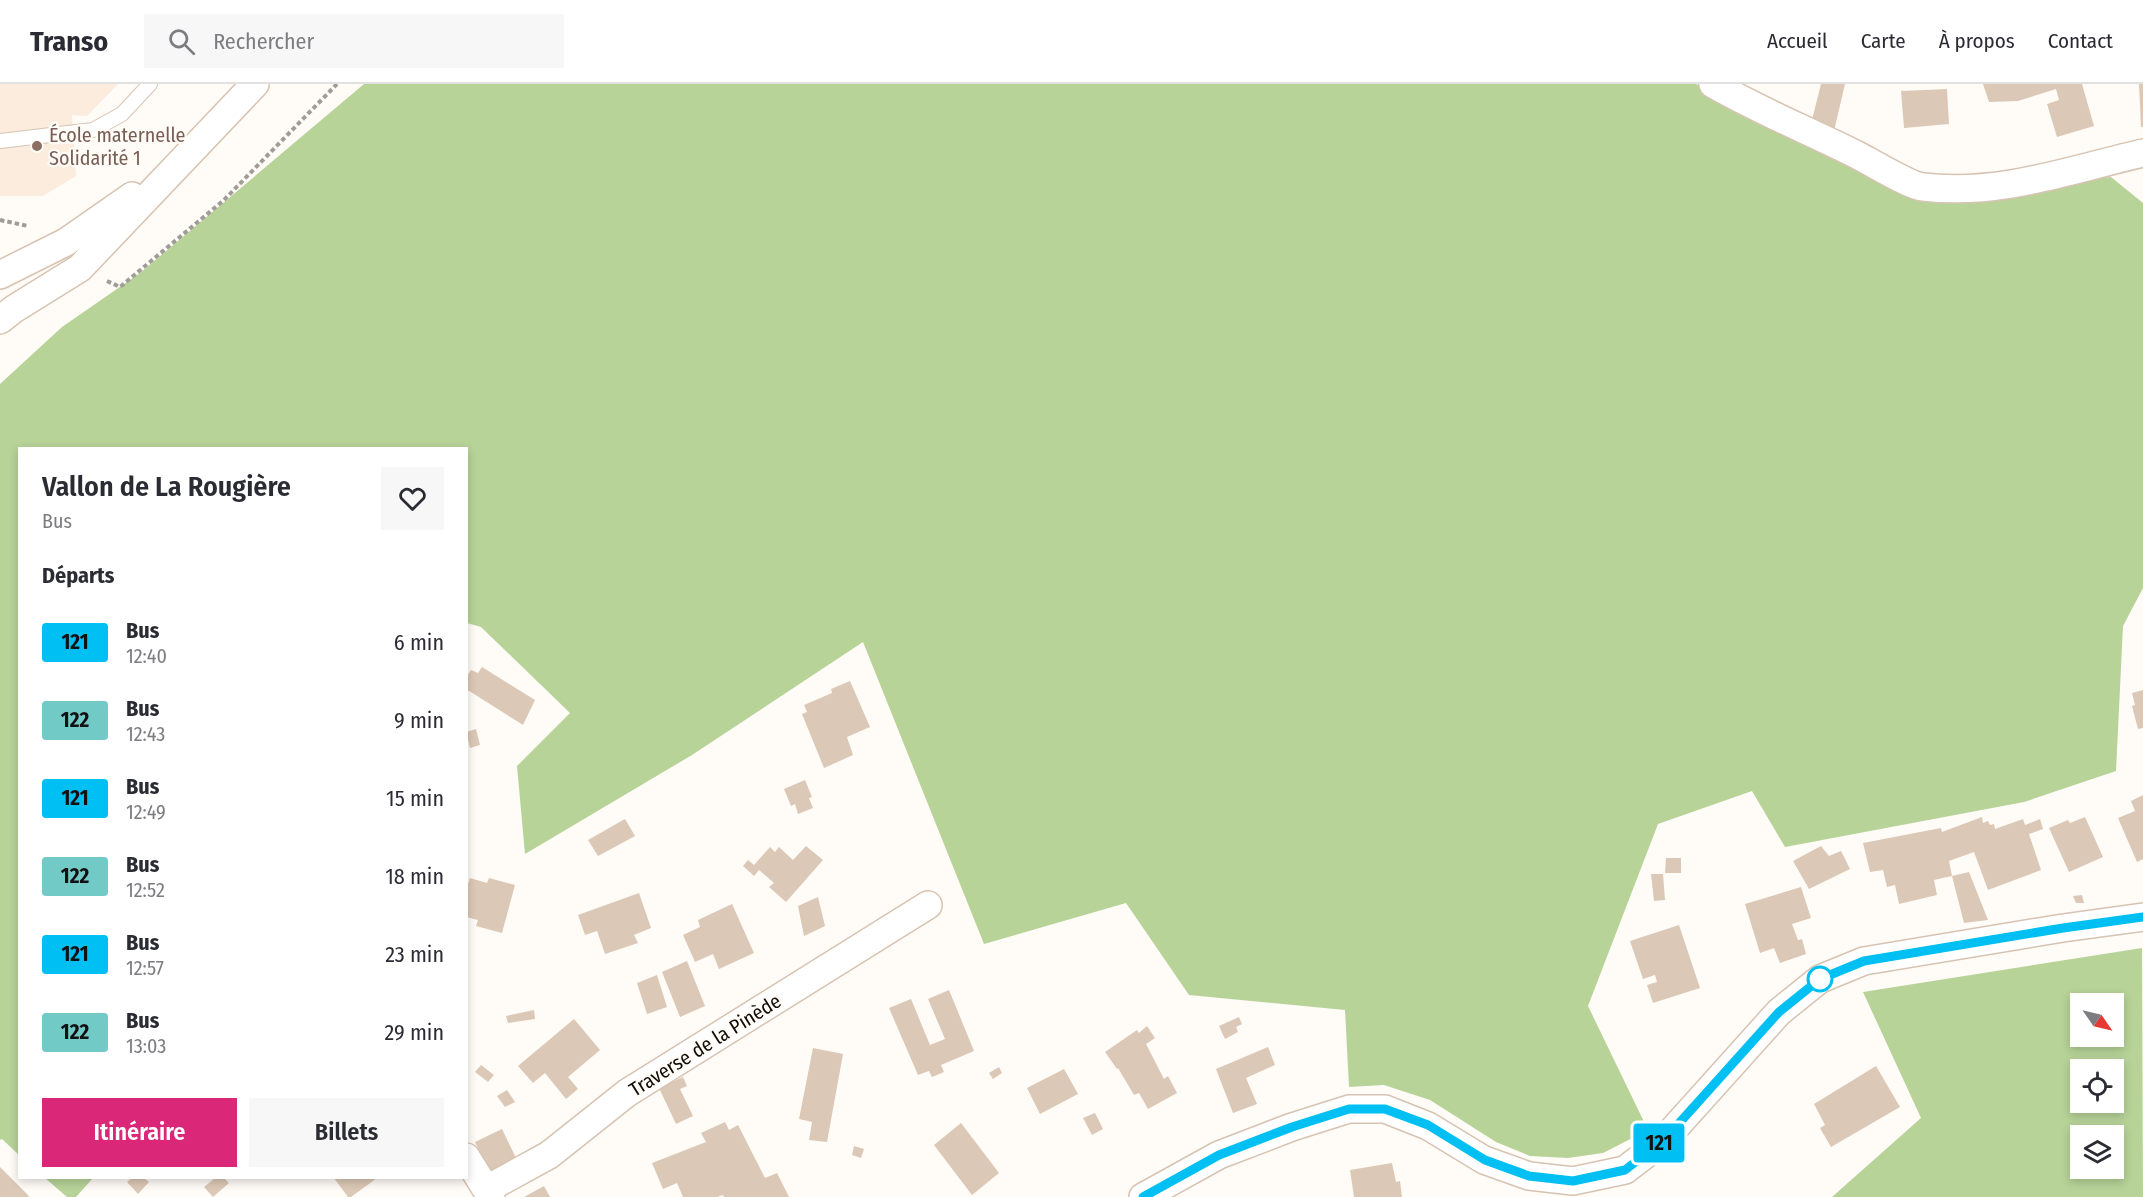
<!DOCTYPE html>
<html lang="fr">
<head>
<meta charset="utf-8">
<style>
  body { margin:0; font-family:"Fira Sans Condensed",sans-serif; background:#f7f7f7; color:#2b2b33; height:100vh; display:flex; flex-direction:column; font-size:22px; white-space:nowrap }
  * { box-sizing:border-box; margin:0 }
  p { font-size:20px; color:#7c7c81 }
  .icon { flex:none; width:33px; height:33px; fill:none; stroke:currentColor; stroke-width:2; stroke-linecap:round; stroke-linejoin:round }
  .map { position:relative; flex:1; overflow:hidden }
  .drawer { position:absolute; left:18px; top:363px; width:450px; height:732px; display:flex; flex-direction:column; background:#fff; border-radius:0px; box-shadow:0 3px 9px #0003 }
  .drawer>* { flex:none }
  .badge { padding:0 12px; border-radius:4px; font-size:21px; line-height:39px }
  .needle { width:39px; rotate:124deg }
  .controls { position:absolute; left:2070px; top:909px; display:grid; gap:12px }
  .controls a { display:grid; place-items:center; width:54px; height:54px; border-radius:0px; background:#fff; box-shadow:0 3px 9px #0003; font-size:30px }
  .map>.badge { position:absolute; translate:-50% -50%; box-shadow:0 0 0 3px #fff }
  h2 { padding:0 24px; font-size:22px; line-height:54px }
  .round { display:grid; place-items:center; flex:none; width:63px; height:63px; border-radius:0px; background:#f7f7f7 }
  .summary { display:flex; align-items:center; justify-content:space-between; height:102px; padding:0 24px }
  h1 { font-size:28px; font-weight:600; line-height:45px }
  .primary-button { display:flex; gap:12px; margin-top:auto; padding:12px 24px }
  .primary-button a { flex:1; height:69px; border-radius:0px; background:#db2777; color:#fff; font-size:24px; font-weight:600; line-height:69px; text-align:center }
  .primary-button a+a { background:#f7f7f7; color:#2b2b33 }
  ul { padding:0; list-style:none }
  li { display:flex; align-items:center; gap:18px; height:78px; padding:0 24px }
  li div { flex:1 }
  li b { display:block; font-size:22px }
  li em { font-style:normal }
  li .badge { min-width:66px; font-weight:700; text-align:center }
  header { display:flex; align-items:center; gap:36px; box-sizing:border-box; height:84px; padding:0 30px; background:#fff; border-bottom:2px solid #e1e1e2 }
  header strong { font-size:28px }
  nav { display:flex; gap:33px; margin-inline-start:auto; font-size:21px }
  .search { width:420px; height:54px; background:#f7f7f7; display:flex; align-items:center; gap:15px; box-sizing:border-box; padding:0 21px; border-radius:0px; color:#7c7c81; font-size:22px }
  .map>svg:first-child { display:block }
  .built { fill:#fcecdd }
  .forest { fill:#b7d398; fill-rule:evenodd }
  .building { fill:#dcc8b6 }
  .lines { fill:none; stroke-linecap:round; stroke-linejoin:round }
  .lane-casing { stroke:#d7c3b1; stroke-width:16 }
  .street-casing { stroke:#d7c3b1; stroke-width:30 }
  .path { stroke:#a09c97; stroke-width:4; stroke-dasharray:4.5 3; stroke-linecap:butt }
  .lane { stroke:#fff; stroke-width:14 }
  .street { stroke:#fff; stroke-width:27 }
  .line-casing { stroke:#fff; stroke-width:14 }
  .line { stroke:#00bff2; stroke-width:9 }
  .education-dot { fill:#8d6e63; stroke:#fffbf7; stroke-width:2 }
  .stop-dot { fill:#fff; stroke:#00bff2; stroke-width:3 }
  .labels { text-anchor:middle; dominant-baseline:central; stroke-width:4.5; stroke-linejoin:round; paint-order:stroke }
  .education-label { font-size:20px; fill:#785e54; stroke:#fffbf7; text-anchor:start }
  .street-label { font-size:20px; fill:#110b06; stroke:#fffbf7 }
</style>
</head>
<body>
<header>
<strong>Transo</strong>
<div class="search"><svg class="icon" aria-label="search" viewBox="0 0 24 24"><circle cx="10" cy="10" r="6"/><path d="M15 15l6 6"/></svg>Rechercher</div>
<nav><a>Accueil</a><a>Carte</a><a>À propos</a><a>Contact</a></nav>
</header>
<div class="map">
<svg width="2143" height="1113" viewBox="0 0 2143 1113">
  <rect width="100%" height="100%" fill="#fffbf7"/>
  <!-- built -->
  <polygon class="built" points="0,0 118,0 87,32 72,31 76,92 43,112 0,112"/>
  <!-- forest -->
  <g class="forest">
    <polygon points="364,0 1696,0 1826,70 1910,111 2111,93 2143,119 2143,504 2123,542 2116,687 2024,718 1785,763 1752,707 1658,740 1588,922 1648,1046 1603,1069 1568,1074 1530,1072 1496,1058 1430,1016 1384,1001 1349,1003 1345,926 1189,911 1126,819 984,860 863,558 692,671 525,770 517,682 570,629 481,543 467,539 466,364 20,364 19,1071 2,1055 0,1056 0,300 62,243 140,189"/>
    <path d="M2142 864 2143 1113H1832L1921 1034 1863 908ZM2080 920H2114V952H2080ZM2080 986H2114V1018H2080ZM2080 1052H2114V1084H2080Z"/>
    <polygon points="45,1094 93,1094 76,1113 67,1113"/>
  </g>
  <!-- building -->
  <g class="building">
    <polygon points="1821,0 1845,0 1834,47 1812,36"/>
    <polygon points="1983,0 2082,0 2094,42 2057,53 2047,20 2059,16 2056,5 2018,17 1989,18"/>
    <polygon points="2139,0 2143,0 2143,43 2141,43"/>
    <polygon points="1947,5 1949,40 1904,44 1901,7"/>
    <polygon points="482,583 535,616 523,641 466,605 466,593 471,586 478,589"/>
    <polygon points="850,597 870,643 847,653 853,671 824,684 802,630 807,628 804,621 832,609 831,605"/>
    <polygon points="2143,606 2143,644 2138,645 2132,622 2135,621 2132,609"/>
    <polygon points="476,645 480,661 470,664 466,648"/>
    <polygon points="805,696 812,713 809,714 813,724 798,730 795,720 791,722 784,705"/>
    <polygon points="2143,711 2143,775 2137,778 2118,734 2135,727 2131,717"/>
    <polygon points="1982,733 1983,739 1988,737 1990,741 1994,740 1995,745 2023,735 2025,741 2040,735 2043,745 2029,750 2041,786 1988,806 1974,768 1949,777 1952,792 1934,796 1937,811 1899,820 1895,801 1887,803 1883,786 1870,788 1863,759 1941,744 1942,748"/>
    <polygon points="2085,733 2103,773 2069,788 2049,744 2068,736 2070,739"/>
    <polygon points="625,735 635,752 598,772 588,756"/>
    <polygon points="806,762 823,776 786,818 769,803 774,799 759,786 754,792 743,782 748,776 754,781 770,763 775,768 779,763 793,776"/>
    <polygon points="1821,762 1829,772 1841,767 1850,785 1809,805 1793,777"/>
    <polygon points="1666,774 1681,774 1681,789 1665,789"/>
    <polygon points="1969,788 1988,836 1964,839 1952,792"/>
    <polygon points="1651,790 1663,790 1665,816 1654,817"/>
    <polygon points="470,794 487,799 489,794 515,801 502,849 476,842 478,836 466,833 466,806"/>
    <polygon points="1801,803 1811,834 1792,840 1798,856 1802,855 1806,870 1780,879 1774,864 1760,869 1745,820"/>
    <polygon points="639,809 651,844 634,851 638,859 605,870 597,847 585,851 578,831"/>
    <polygon points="2082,811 2084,819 2076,819 2073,812"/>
    <polygon points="818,813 825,842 804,852 798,822"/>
    <polygon points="732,820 754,869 719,885 713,870 695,878 683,851 700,843 698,836"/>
    <polygon points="1679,841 1700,904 1653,919 1647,901 1657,898 1655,891 1643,895 1630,857"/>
    <polygon points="687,877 705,922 680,933 662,888"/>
    <polygon points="657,891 667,923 647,930 637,899"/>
    <polygon points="949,906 974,967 941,981 944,988 932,993 929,987 918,991 889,924 911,915 930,961 945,955 928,915"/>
    <polygon points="534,926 535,935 508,939 506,932"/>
    <polygon points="1239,933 1242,940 1236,943 1238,948 1225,955 1219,942"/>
    <polygon points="574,935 600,966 568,993 578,1005 566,1015 545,989 533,999 518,982"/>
    <polygon points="1147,942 1155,954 1146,960 1164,995 1168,992 1177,1009 1148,1025 1139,1009 1134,1011 1118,984 1117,985 1105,968 1137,946 1139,949"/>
    <polygon points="1268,963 1275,981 1246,994 1257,1020 1233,1029 1216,985"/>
    <polygon points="813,964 843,970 827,1058 809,1056 812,1038 799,1035"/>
    <polygon points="481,981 494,991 488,998 475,988"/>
    <polygon points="1876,982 1900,1023 1831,1063 1820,1044 1825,1041 1814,1020"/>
    <polygon points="999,983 1002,989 993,995 989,989"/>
    <polygon points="1064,985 1078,1010 1040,1030 1027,1004"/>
    <polygon points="683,993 687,1002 680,1005 693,1032 676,1040 659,1004"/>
    <polygon points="507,1006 515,1018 505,1023 497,1012"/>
    <polygon points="1095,1029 1103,1045 1092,1051 1083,1034"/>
    <polygon points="725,1038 729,1046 738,1041 765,1094 777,1089 789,1113 724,1113 723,1111 717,1113 683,1113 677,1099 663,1105 652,1079 706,1058 701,1049"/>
    <polygon points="961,1039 999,1089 972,1111 934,1061"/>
    <polygon points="502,1045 517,1076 489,1089 475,1058"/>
    <polygon points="854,1062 864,1065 861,1074 852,1071"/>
    <polygon points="1392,1079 1396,1098 1400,1097 1402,1113 1354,1113 1350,1086"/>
    <polygon points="0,1083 29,1112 28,1113 0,1113"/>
    <polygon points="132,1094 144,1094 149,1098 138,1110 127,1098"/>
    <polygon points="215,1094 224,1094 229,1099 213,1113 204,1103"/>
    <polygon points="334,1094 377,1094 351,1113 348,1113"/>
    <polygon points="544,1102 550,1113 524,1113"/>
  </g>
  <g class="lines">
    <!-- lane casing -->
    <g class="lane-casing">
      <polyline id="lane" points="0,57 93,46 122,30 150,0"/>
    </g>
    <!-- street casing -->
    <g class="street-casing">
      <g id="street">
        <path d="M1713 0C1760 27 1809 47 1857 71 1871 78 1910 102 1923 103 2000 112 2069 86 2143 69"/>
        <polyline points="0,191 66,158 132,112"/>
        <polyline points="0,236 14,225 80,184 255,0"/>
        <polyline points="466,1073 491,1113"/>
        <polyline points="487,1105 549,1071 627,1009 928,821"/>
        <polyline points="1143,1113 1219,1071 1292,1043 1349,1025 1385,1025 1428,1042 1484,1076 1529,1092 1573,1097 1625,1086 1664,1056 1779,928 1820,895 1864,877 2063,844 2143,833"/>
      </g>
    </g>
    <!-- path -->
    <g class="path">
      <polyline points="0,136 28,142"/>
      <polyline points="107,197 120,203 224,116 337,0"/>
    </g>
    <!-- lane -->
    <use href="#lane" class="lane"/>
    <!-- street -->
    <use href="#street" class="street"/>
  </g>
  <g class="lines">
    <!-- line casing -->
    <g class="line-casing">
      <polyline id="line" points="1143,1113 1219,1071 1292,1043 1349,1025 1385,1025 1428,1041 1485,1076 1529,1092 1573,1097 1625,1086 1664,1056 1779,928 1820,895 1864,877 2063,844 2143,833"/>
    </g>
    <!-- line -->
    <use href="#line" class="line"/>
  </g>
  <!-- markers -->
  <circle class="education-dot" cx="37" cy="62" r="6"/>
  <circle class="stop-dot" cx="1820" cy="895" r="12"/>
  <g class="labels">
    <!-- education labels -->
    <g class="education-label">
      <text x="49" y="51">École maternelle<tspan x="49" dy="23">Solidarité 1</tspan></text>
    </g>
    <!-- street labels -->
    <g class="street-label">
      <text transform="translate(705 961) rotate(-32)">Traverse de la Pinède</text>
    </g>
  </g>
</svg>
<div class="controls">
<a><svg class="needle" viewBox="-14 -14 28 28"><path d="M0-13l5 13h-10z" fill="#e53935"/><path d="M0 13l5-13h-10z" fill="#7c7c81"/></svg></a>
<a><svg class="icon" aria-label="locate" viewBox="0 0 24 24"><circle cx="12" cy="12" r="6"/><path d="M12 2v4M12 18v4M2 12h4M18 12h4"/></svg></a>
<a><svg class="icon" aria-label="layers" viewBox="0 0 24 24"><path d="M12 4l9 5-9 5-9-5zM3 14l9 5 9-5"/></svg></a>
</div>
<b class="badge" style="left:1659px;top:1059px;background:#00bff2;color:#111">121</b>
<section class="drawer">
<div class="summary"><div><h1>Vallon de La Rougière</h1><p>Bus</p></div><a class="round"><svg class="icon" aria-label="heart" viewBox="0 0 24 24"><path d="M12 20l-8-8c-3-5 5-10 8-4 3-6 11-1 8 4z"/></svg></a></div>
<h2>Départs</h2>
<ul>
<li><span class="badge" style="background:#00bff2;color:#111">121</span><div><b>Bus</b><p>12:40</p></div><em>6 min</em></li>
<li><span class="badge" style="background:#72cac7;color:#111">122</span><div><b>Bus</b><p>12:43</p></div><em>9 min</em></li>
<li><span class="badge" style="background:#00bff2;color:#111">121</span><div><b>Bus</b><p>12:49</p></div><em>15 min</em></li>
<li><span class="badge" style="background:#72cac7;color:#111">122</span><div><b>Bus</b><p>12:52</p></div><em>18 min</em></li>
<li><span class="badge" style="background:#00bff2;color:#111">121</span><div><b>Bus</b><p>12:57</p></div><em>23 min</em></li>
<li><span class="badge" style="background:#72cac7;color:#111">122</span><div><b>Bus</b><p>13:03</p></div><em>29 min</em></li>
</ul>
<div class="primary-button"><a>Itinéraire</a><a>Billets</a></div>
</section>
</div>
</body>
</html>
